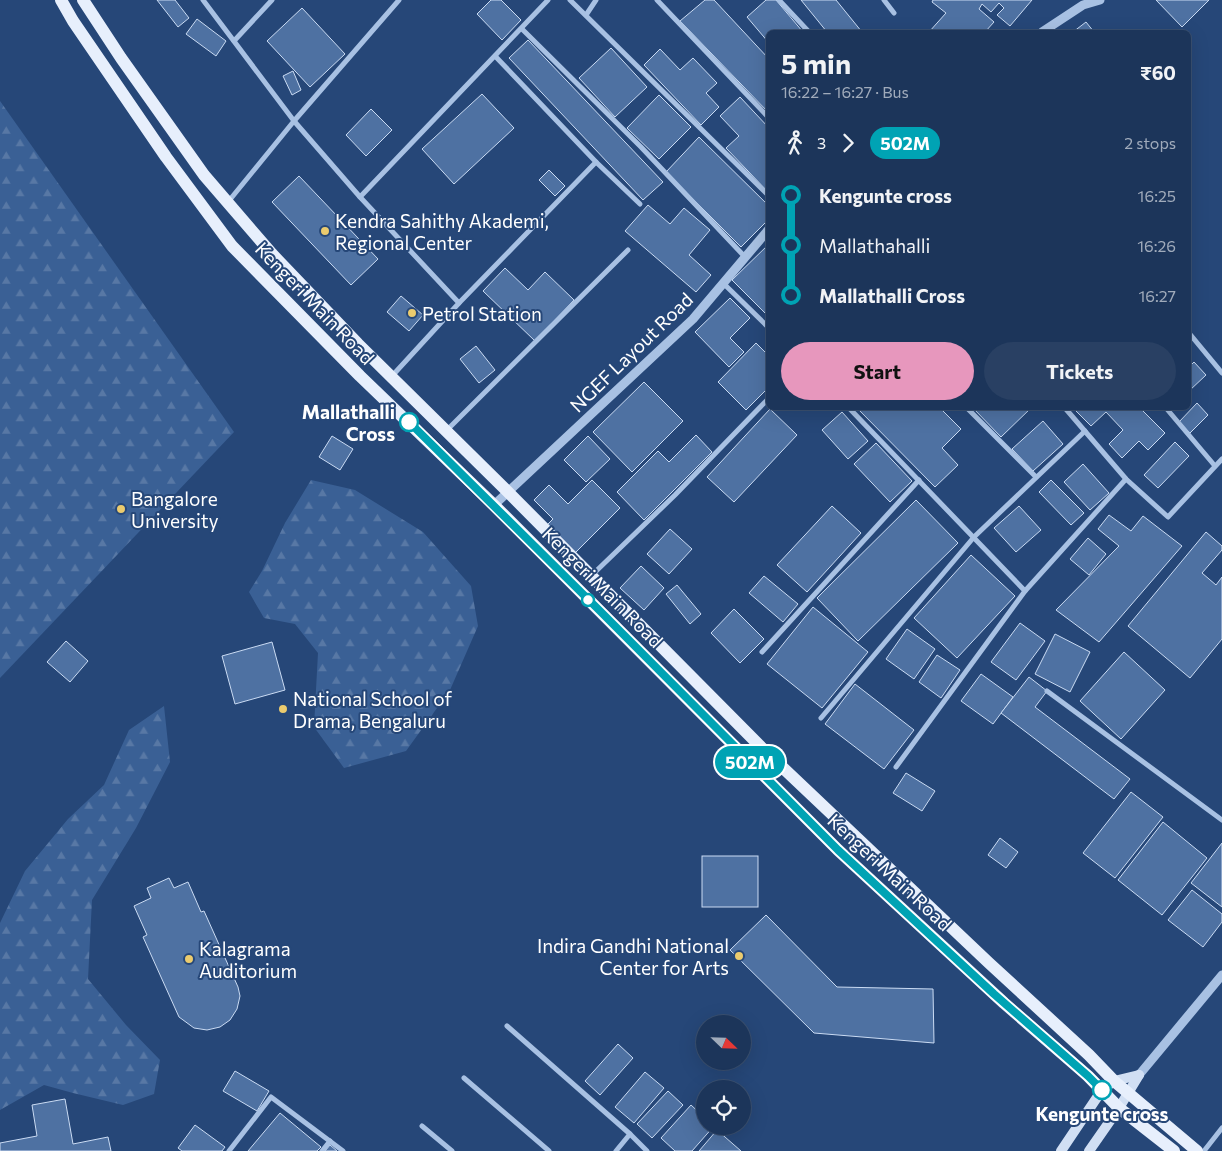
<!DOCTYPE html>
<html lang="en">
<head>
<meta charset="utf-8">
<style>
  body { margin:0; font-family:Commissioner,sans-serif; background:#294063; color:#f1f3f6; height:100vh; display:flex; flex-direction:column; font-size:19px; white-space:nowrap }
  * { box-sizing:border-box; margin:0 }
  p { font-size:16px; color:#a0abbb }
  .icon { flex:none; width:28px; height:28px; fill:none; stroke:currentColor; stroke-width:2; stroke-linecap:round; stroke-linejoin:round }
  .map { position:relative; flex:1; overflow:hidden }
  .sheet { position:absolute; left:766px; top:30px; width:425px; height:380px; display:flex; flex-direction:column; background:#1c355a; border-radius:8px; box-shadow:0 5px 20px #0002,0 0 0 1px #3a5070 }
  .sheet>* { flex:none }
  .badge { padding:0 10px; border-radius:16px; font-size:18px; line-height:32px }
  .needle { width:32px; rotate:113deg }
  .controls { position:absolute; left:696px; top:1015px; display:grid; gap:10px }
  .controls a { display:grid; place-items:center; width:55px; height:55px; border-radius:50%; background:#1c355a; box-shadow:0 5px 20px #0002,0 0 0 1px #3a5070; font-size:25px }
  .map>.badge { position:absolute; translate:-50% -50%; box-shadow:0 0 0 2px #fff }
  .legs { display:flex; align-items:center; gap:8px; height:55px; padding:0 15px; font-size:16px }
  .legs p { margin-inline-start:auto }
  .summary { display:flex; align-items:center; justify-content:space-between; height:85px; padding:0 15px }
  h1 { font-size:28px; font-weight:700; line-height:38px }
  .cta { display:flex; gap:10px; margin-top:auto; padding:10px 15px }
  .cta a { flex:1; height:58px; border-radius:30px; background:#e797bd; color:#111; font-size:20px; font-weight:700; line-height:58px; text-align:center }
  .cta a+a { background:#294063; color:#f1f3f6 }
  ul { padding:0 15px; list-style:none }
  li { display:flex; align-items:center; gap:18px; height:50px; font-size:19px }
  li i { display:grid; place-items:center; width:8px; height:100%; margin:0 6px; background:currentColor }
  li i::after { content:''; width:12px; height:12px; margin:-6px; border:4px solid; border-radius:50%; background:#1c355a }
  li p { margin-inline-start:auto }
  li:first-child i { background:linear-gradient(#0000 50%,currentColor 0) }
  li:last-child i { background:linear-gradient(currentColor 50%,#0000 0) }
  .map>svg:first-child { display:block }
  .forest { fill:url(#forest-firs) }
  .building { fill:#4e71a2; stroke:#cadbf3 }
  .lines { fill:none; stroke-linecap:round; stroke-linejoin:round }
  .minor { stroke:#a8c1e3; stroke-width:5 }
  .tertiary { stroke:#a8c1e3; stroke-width:9 }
  .secondary { stroke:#d1dff3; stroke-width:10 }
  .primary { stroke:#e7effc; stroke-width:12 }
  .line-1-casing { stroke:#fff; stroke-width:11 }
  .line-1 { stroke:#00a3b4; stroke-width:8 }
  .poi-dot { fill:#ebcb6e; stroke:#264778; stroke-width:2 }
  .stop-1-dot { fill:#fff; stroke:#00a3b4; stroke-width:2.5 }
  .labels { text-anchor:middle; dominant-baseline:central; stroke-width:4; stroke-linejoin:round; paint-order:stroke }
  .poi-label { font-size:19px; fill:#fff; stroke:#264778; text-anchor:start }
  .street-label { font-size:19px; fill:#fff; stroke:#264778 }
  .stop-label { font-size:19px; font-weight:bold; fill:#fff; stroke:#264778; text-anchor:end }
</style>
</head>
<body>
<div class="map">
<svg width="1222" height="1151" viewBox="0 0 1222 1151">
  <defs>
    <pattern id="forest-firs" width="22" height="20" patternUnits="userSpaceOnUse" patternTransform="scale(1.25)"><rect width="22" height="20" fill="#3a6095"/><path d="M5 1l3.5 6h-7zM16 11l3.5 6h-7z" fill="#5878a5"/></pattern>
  </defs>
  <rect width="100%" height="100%" fill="#264778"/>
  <!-- forest -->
  <g class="forest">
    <polygon points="0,101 234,432 0,678"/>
    <polygon points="311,480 355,490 423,532 471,586 478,626 450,690 406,751 344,768 314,727 318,653 295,624 264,618 249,592 262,571 285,523"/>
    <polygon points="164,706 170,762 136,828 92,900 88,979 126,1025 160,1060 154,1094 123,1105 73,1093 44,1085 0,1110 0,923 25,871 68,819 104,785 129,730"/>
  </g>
  <!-- building -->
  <g class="building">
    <polygon points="157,0 175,0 189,18 178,27"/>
    <polygon points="491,0 501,0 521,20 502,40 477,14"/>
    <polygon points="705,0 714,0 769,59 769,113 680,21"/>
    <polygon points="766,0 776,0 803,32 769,32 769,43 747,17"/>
    <polygon points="801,0 836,0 862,32 827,32"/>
    <polygon points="933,0 1032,0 1010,26 997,15 1004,8 999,3 991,12 982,4 979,9 994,22 985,32 929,32 946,13 932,2"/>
    <polygon points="1156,0 1209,0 1182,27"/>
    <polygon points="302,8 345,54 310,87 267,41"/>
    <polygon points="197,19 226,41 216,56 186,34"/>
    <polygon points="1086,22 1094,32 1073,32"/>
    <polygon points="528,40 663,182 643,200 509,58"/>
    <polygon points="611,48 647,87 615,117 579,78"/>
    <polygon points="660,49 680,70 693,58 717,83 706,93 719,107 701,125 644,65"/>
    <polygon points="293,71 301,90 292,95 283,76"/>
    <polygon points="482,94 514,128 454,184 422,149"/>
    <polygon points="659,95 691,127 659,159 627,128"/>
    <polygon points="740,97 769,128 769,193 726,148 739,136 720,116"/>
    <polygon points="371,109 392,130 366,156 346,135"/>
    <polygon points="699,137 769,206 769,219 741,247 666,172"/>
    <polygon points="549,170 565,186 555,196 539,180"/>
    <polygon points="299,176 378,259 351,285 272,202"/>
    <polygon points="648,205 670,224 684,208 710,230 689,255 711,275 696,292 625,231"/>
    <polygon points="769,244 769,317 732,280"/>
    <polygon points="505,268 528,290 545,272 574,300 535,341 483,291"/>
    <polygon points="401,296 423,315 409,331 387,312"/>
    <polygon points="730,298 750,318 730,338 744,352 729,367 695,332"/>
    <polygon points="756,343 769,356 769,387 746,410 718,382"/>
    <polygon points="476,346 495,370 479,383 460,359"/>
    <polygon points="1194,362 1206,375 1189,391 1189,367"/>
    <polygon points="644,382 683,421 632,472 593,432"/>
    <polygon points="1197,403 1208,415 1190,433 1179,422"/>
    <polygon points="857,408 940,408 961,429 942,448 958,465 935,487"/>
    <polygon points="973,408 1031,408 1001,437"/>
    <polygon points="1073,408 1140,408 1165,433 1148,450 1139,441 1122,458 1109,444 1123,430 1106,412 1091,426"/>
    <polygon points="770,409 797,435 734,502 707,477"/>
    <polygon points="842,412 868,441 848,459 822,430"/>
    <polygon points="1043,421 1063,444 1033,471 1012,449"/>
    <polygon points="696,435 712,452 644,520 617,492 658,451 669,462"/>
    <polygon points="332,436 353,449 340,470 319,457"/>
    <polygon points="588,436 610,459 586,482 564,460"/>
    <polygon points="1175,442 1189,456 1158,488 1144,475"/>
    <polygon points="876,443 912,481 890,502 854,464"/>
    <polygon points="1083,464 1109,493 1090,510 1064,482"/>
    <polygon points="592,480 620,508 575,553 547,525 553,519 534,500 549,485 568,504"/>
    <polygon points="1051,480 1084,513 1071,525 1039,492"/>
    <polygon points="916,500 958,543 858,641 817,598"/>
    <polygon points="832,506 861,533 807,592 777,565"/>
    <polygon points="1019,506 1041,530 1016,552 994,528"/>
    <polygon points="1109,515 1131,531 1143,516 1182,546 1099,642 1056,610 1119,546 1098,529"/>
    <polygon points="670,529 692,549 669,574 647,554"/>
    <polygon points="1206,532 1222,546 1222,550 1202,573 1216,585 1222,577 1222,639 1190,678 1128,626"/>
    <polygon points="1088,538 1106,554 1089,575 1070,559"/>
    <polygon points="971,555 1015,596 957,658 914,618"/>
    <polygon points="641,566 664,588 644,610 620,588"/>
    <polygon points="764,576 798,604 783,622 749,593"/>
    <polygon points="677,585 701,614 690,624 666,594"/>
    <polygon points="813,607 868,652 822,708 767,664"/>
    <polygon points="734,609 764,639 740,663 711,633"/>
    <polygon points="1020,623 1045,641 1016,680 991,662"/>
    <polygon points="907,629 935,649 914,679 886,659"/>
    <polygon points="1055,634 1090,652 1070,692 1035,674"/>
    <polygon points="66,641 88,661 70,682 47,662"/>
    <polygon points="272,642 285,690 235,704 222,656"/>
    <polygon points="1124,652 1165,690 1121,739 1080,701"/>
    <polygon points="937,655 960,670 941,698 919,682"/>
    <polygon points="981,674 1013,697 993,724 961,701"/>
    <polygon points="1029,677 1047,691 1035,707 1130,779 1114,799 1001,713"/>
    <polygon points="855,684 914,730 884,769 825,724"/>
    <polygon points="906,773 935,791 922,811 893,793"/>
    <polygon points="1131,792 1163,817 1115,878 1083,853"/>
    <polygon points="1163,822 1207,858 1162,915 1118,880"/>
    <polygon points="1000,838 1018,852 1006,868 988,855"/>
    <polygon points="1222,843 1222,907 1191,883"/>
    <rect x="702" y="856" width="56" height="51"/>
    <polygon points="169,878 174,888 188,882 201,912 204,911 238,987 240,996 237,1009 230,1020 220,1027 207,1030 194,1028 179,1017 143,937 147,935 134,906 151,898 147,888"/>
    <polygon points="1192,890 1222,914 1222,922 1203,947 1168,920"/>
    <polygon points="766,915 837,987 933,989 934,1043 814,1033 730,950"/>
    <polygon points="618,1044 633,1058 600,1095 585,1081"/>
    <polygon points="235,1071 269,1091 257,1111 223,1091"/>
    <polygon points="645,1072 664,1088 634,1123 615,1107"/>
    <polygon points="668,1091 683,1105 652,1138 637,1124"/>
    <polygon points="65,1099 73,1144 108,1137 111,1151 0,1151 0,1143 37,1136 32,1105"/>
    <polygon points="691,1105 705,1118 705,1126 714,1126 692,1151 675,1151 661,1138"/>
    <polygon points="280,1113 321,1147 317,1151 248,1151"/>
    <polygon points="195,1125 225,1147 222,1151 182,1151 178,1148"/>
    <polygon points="717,1130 741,1151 699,1151"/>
    <polygon points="330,1145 337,1151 325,1151"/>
  </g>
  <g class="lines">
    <!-- minor -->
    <g class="minor">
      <polyline points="203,0 294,121 399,0"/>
      <polyline points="570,0 769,196"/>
      <polyline points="657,0 769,118"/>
      <polyline points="779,0 809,32"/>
      <polyline points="884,0 894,13"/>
      <polyline points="586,15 596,0"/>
      <polyline points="522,29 641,147 745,257"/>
      <polyline points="234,41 272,0"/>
      <polyline points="596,162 640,204"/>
      <polyline points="360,197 548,0"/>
      <polyline points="228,202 294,121 360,197 459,303 392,376"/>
      <polyline points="723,283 769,328"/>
      <polyline points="459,303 596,162 495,56"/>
      <polyline points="1189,333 1222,373"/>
      <polyline points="849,408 1025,591"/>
      <polyline points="967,408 1036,477"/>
      <polyline points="1065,408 1126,479 1168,517 1222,459"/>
      <polyline points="1166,408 1215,466"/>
      <polyline points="447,430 628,250"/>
      <polyline points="591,576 675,495 769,398"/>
      <polyline points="762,652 919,480"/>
      <polyline points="1047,691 1222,820"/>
      <polyline points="821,718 974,537 1085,431"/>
      <polyline points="896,767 1025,591 1126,479"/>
      <polyline points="507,1026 630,1134 647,1151"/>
      <polyline points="464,1078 549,1151"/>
      <polyline points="422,1126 452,1151"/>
      <polyline points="229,1151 271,1097 343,1151"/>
      <polyline points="322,1151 330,1141"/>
      <polyline points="616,1151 630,1134"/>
      <polyline points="1204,1151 1222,1128"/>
    </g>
    <!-- tertiary -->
    <g class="tertiary">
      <polyline points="1042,32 1083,5 1100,0"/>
      <polyline points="494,505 693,319 769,229"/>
      <polyline points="1139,1075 1222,975"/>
    </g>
    <!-- secondary -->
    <g class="secondary">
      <polyline points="1061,1151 1102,1090 1114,1081 1139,1075"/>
      <polyline points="1089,1151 1119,1108 1139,1075"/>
    </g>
    <!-- primary -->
    <g class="primary">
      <polyline points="61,0 73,21 166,157 232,246 360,376 494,505 838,850 1004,1003 1088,1076 1119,1108 1174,1151"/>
      <polyline points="83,0 121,58 204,175 272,254 358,344 507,491 761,747 989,963 1089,1055 1114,1081 1197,1151"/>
    </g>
  </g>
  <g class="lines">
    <!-- line-1 casing -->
    <g class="line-1-casing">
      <polyline id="line-1" points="409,422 600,611 838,850 994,994 1088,1076 1102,1090"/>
    </g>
    <!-- line-1 -->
    <use href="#line-1" class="line-1"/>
  </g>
  <!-- markers -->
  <g class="poi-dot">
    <circle cx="325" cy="231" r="5"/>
    <circle cx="412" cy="313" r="5"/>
    <circle cx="121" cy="509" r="5"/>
    <circle cx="283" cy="709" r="5"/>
    <circle cx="739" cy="956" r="5"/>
    <circle cx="189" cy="959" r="5"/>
  </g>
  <g class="stop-1-dot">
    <circle cx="409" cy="422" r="9"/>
    <circle cx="588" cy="600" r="6"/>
    <circle cx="1102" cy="1090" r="9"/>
  </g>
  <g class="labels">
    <!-- poi labels -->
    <g class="poi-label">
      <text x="335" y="220">Kendra Sahithy Akademi,<tspan x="335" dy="22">Regional Center</tspan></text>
      <text x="422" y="313">Petrol Station</text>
      <text x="131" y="498">Bangalore<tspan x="131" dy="22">University</tspan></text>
      <text x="293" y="698">National School of<tspan x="293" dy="22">Drama, Bengaluru</tspan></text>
      <text x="729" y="945" text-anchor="end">Indira Gandhi National<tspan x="729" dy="22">Center for Arts</tspan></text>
      <text x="199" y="948">Kalagrama<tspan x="199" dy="22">Auditorium</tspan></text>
    </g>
    <!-- street labels -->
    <g class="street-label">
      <text transform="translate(315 303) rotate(46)">Kengeri Main Road</text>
      <text transform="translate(631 352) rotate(-44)">NGEF Layout Road</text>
      <text transform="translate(603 587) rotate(45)">Kengeri Main Road</text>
      <text transform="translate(890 872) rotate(43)">Kengeri Main Road</text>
    </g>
    <!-- stop labels -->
    <g class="stop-label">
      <text x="395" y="411">Mallathalli<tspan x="395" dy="22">Cross</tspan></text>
      <text x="1102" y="1113" text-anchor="middle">Kengunte cross</text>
    </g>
  </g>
</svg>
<div class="controls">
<a><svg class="needle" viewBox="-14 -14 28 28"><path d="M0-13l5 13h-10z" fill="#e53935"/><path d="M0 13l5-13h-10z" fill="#a0abbb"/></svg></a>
<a><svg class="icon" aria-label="locate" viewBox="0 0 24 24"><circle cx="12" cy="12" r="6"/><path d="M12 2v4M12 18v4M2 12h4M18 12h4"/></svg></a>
</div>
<b class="badge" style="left:750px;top:762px;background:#00a3b4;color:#fff">502M</b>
<section class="sheet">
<div class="summary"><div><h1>5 min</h1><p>16:22 – 16:27 · Bus</p></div><b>₹60</b></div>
<div class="legs"><svg class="icon" aria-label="walk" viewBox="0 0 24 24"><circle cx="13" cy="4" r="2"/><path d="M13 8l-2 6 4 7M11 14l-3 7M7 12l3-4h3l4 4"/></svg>3<svg class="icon" aria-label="forward" viewBox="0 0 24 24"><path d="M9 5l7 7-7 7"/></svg><b class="badge" style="background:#00a3b4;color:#fff">502M</b><p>2 stops</p></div>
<ul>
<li><i style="color:#00a3b4"></i><b>Kengunte cross</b><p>16:25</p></li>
<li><i style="color:#00a3b4"></i><span>Mallathahalli</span><p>16:26</p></li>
<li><i style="color:#00a3b4"></i><b>Mallathalli Cross</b><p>16:27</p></li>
</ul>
<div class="cta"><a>Start</a><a>Tickets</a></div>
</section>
</div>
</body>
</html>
